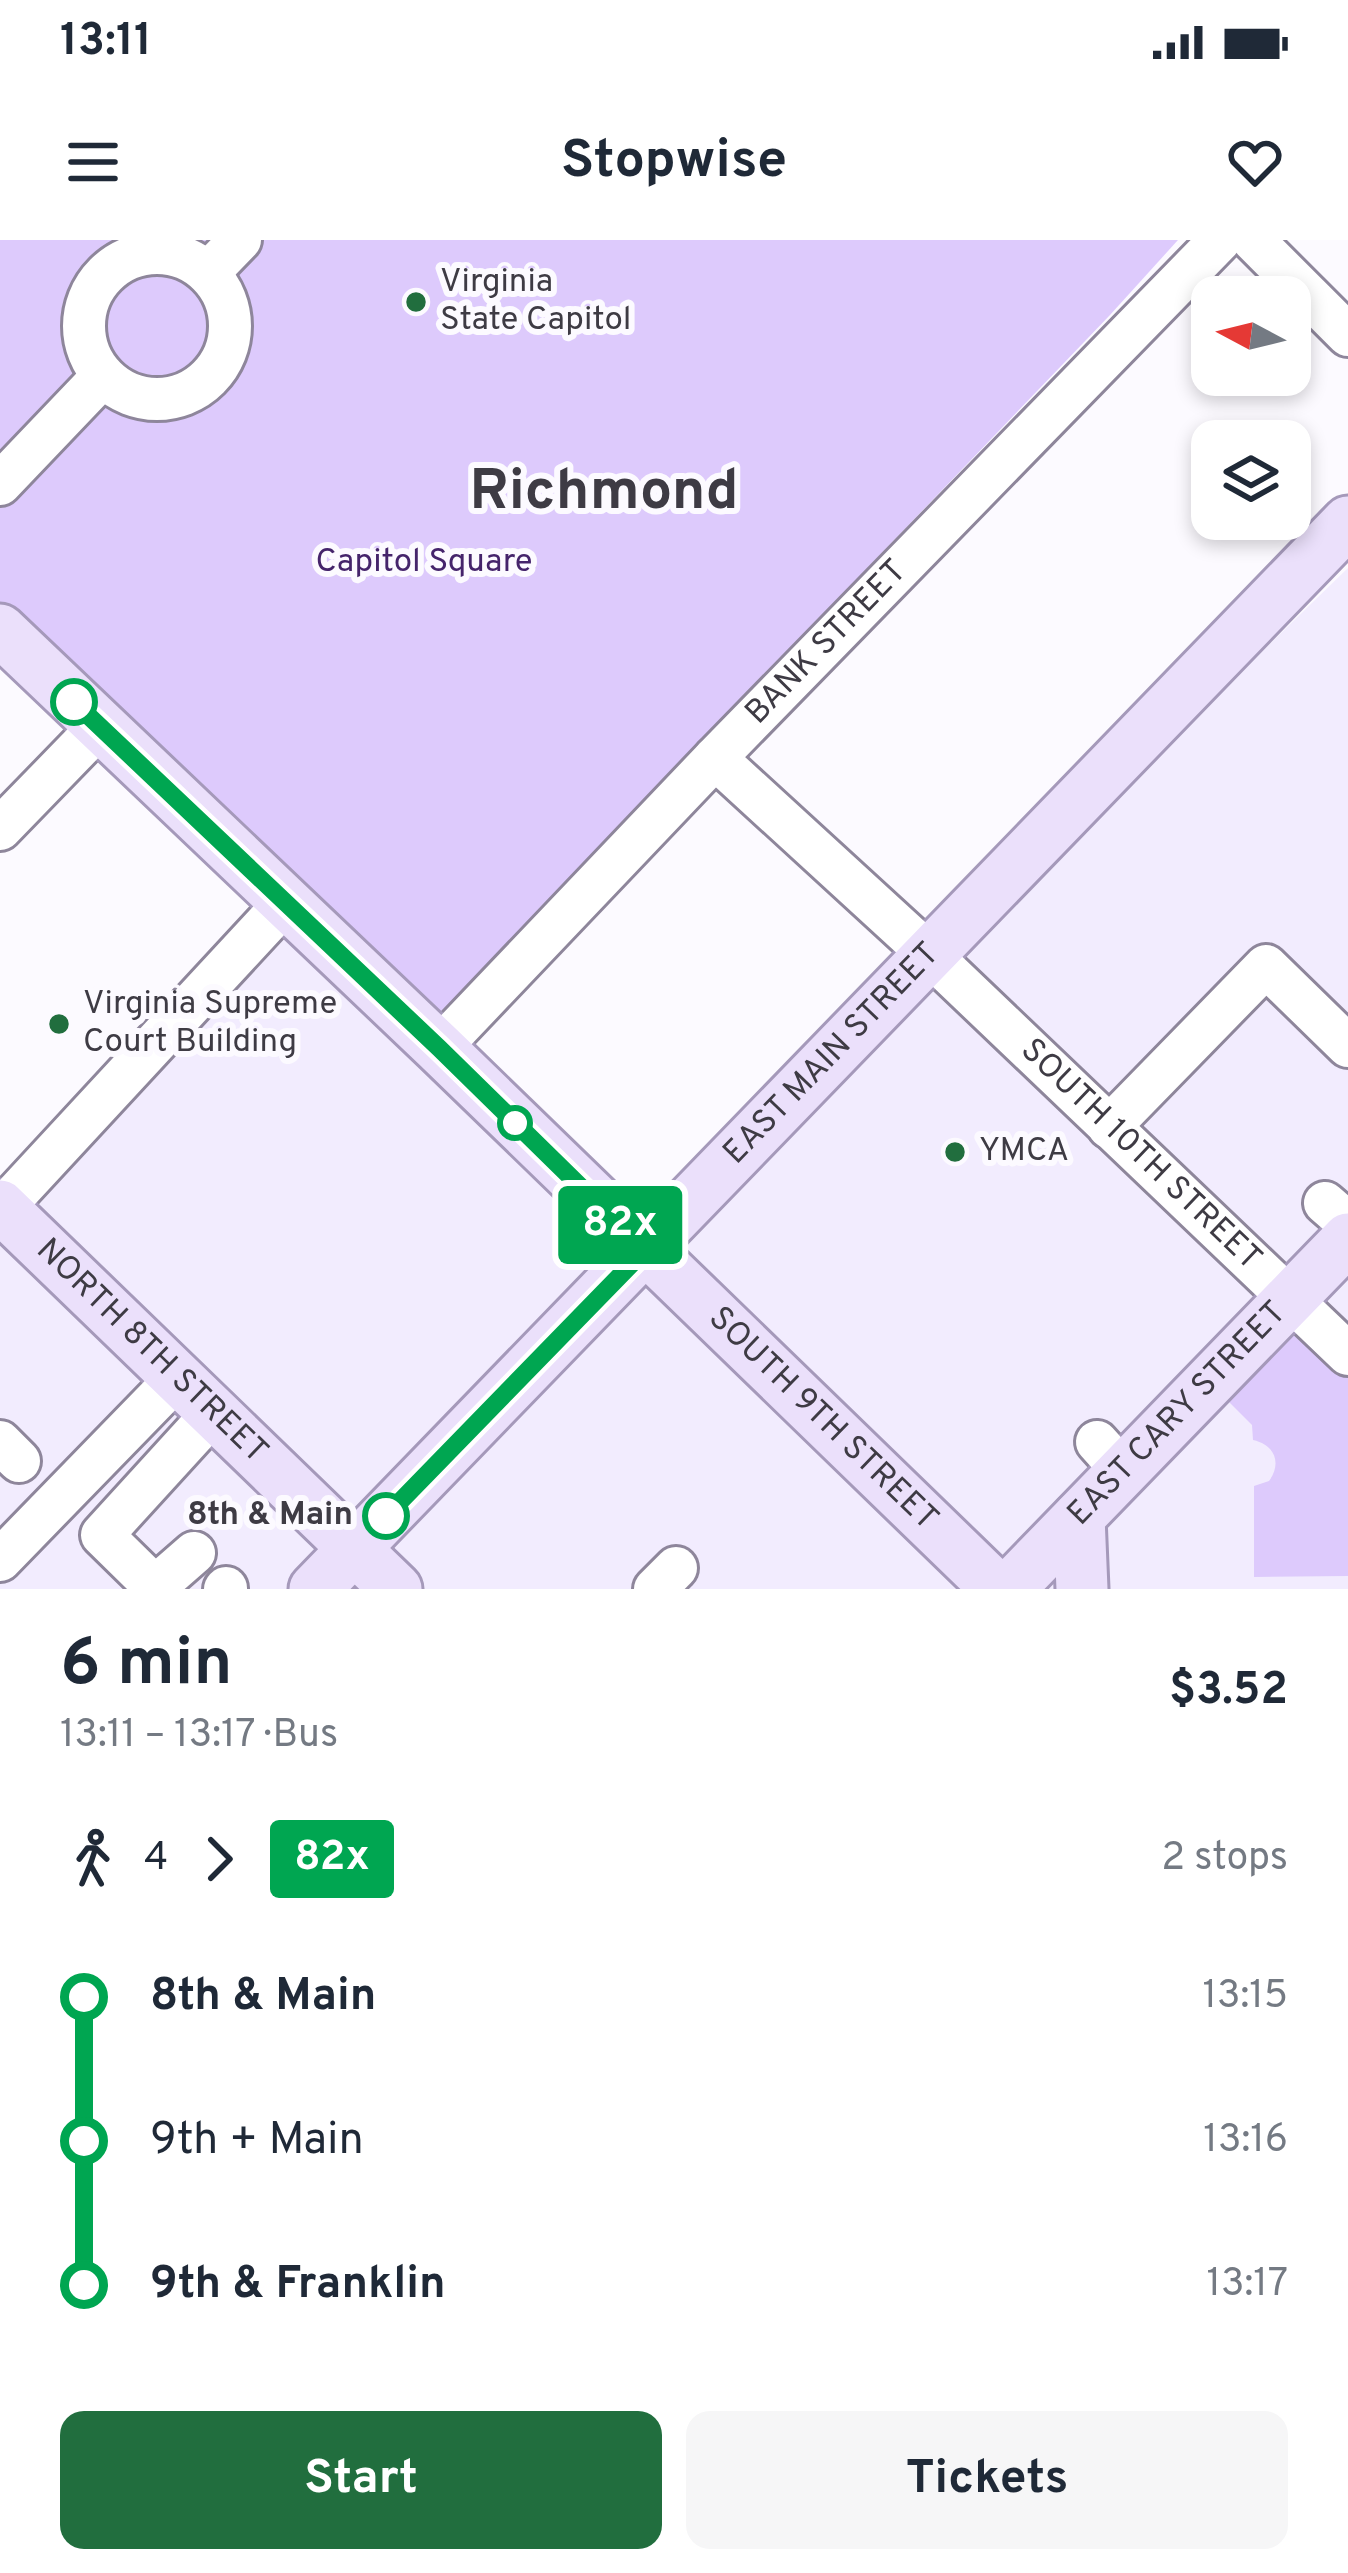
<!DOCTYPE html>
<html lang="en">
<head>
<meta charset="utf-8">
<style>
  body { margin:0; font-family:Overpass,sans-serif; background:#f6f6f7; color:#1f2937; height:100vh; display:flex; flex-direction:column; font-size:45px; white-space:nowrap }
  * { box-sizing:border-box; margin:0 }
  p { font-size:39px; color:#747a83 }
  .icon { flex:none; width:66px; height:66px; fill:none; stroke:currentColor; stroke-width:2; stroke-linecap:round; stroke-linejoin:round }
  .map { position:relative; height:1349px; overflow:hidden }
  .side { display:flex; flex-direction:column; background:#fff; flex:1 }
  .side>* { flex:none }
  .badge { padding:0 24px; border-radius:9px; font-size:42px; line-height:78px }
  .needle { width:78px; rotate:277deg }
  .buttons { position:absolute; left:1191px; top:36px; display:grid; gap:24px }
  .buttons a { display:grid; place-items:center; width:120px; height:120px; border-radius:24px; background:#fff; box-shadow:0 6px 18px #0003; font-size:60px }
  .map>.badge { position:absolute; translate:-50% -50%; box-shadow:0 0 0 6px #fff }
  .legs { display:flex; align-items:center; gap:18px; height:132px; padding:0 60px; font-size:39px }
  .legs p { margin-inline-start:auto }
  .headline { display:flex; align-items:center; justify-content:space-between; height:204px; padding:0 60px }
  h1 { font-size:66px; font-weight:700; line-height:90px }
  .action { display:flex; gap:24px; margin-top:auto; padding:24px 60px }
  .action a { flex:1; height:138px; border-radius:24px; background:#216e3e; color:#fff; font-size:48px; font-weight:700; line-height:138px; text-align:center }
  .action a+a { background:#f6f6f7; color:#1f2937 }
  ul { padding:0 60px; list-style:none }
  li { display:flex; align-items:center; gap:42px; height:144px; font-size:45px }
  li i { display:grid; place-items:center; width:18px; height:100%; margin:0 15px; background:currentColor }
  li i::after { content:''; width:30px; height:30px; margin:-15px; border:9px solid; border-radius:50%; background:#fff }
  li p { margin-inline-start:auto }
  li:first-child i { background:linear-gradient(#0000 50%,currentColor 0) }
  li:last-child i { background:linear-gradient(currentColor 50%,#0000 0) }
  .status { display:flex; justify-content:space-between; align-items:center; height:84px; padding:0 60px; background:#fff; direction:ltr }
  .status svg { height:33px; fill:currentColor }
  header { display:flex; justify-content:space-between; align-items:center; height:156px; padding:0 60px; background:#fff; font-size:54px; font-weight:700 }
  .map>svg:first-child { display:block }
  .built { fill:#f2ecfe }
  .green { fill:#ddcafc }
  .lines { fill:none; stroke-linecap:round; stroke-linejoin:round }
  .minor-casing { stroke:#8e869b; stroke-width:48 }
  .major-casing { stroke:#a599ba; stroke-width:57 }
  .minor { stroke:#fff; stroke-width:42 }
  .major { stroke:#ebe0fb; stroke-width:51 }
  .line-1-casing { stroke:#fff; stroke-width:27 }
  .line-1 { stroke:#00a651; stroke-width:18 }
  .poi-dot { fill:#216e3e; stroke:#fcfaff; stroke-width:4.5 }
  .stop-1-dot { fill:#fff; stroke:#00a651; stroke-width:6 }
  .labels { text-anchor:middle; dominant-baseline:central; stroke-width:12; stroke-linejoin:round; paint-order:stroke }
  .poi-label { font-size:33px; fill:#3e3b44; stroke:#fcfaff; text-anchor:start }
  .park-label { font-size:33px; fill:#45246b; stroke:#fcfaff }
  .street-label { font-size:33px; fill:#3e3b44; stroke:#fcfaff }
  .stop-label { font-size:33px; font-weight:bold; fill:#3e3b44; stroke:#fcfaff; text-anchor:end }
  .town-label { font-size:57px; font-weight:bold; fill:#3e3b44; stroke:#fcfaff }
</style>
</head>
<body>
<div class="status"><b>13:11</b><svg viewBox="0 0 49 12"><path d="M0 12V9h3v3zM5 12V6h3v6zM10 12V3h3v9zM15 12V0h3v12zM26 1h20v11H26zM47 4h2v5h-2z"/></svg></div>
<header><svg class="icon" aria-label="menu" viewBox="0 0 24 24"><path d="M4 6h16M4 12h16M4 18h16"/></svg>Stopwise<svg class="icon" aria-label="heart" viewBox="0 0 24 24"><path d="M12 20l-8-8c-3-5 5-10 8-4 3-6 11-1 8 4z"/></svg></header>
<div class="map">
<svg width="1348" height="1349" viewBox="0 0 1348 1349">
  <rect width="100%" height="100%" fill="#fcfaff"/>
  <!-- built -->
  <polygon class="built" points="1348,328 1348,1349 0,1349 0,967 285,663 645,1010"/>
  <!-- green -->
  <g class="green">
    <polygon points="0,0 1178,0 1110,75 433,781 0,364"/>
    <path d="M1295 1082 1348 1134V1336L1254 1337V1246L1269 1241C1282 1223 1275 1205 1253 1200L1252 1185 1225 1158Z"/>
  </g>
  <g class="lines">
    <!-- minor casing -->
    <g class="minor-casing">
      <g id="minor">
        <polyline points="1253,0 1348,95"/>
        <circle cx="157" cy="86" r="73"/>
        <polyline points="208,33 240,0"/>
        <polyline points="0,244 103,136"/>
        <path id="s1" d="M715 518 930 715 1348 1114"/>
        <polyline points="0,589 100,486"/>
        <path id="s2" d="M439 808 715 518 1220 0"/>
        <polyline points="1109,887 1266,726 1348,806"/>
        <polyline points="1325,963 1348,983"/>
        <polyline points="0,971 285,663"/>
        <polyline points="0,1202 19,1221"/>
        <polyline points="1097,1202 1123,1231"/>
        <polyline points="0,1320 178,1137"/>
        <polyline points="155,1347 194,1313"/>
        <polyline points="157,1349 102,1295 215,1171"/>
        <polyline points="225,1349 226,1348"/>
        <polyline points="655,1349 676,1328"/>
      </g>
    </g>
    <!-- major casing -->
    <g class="major-casing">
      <g id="major">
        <path id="s3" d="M0 390 439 808 997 1349"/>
        <path id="s4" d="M0 966 396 1349"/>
        <polyline points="1079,1277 1082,1349"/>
        <path id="s5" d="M315 1349 1348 282"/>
        <path id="s6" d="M1009 1349 1348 999"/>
      </g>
    </g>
    <!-- minor -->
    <use href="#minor" class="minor"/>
    <!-- major -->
    <use href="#major" class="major"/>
  </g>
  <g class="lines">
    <!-- line-1 casing -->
    <g class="line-1-casing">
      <polyline id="line-1" points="74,462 439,808 645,1010 386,1276"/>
    </g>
    <!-- line-1 -->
    <use href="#line-1" class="line-1"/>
  </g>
  <!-- markers -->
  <g class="poi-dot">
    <circle cx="416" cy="62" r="12"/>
    <circle cx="59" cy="784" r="12"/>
    <circle cx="955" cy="912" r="12"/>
  </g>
  <g class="stop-1-dot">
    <circle cx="74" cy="462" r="21"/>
    <circle cx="515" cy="883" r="15"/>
    <circle cx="386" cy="1276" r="21"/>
  </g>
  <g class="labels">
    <!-- poi labels -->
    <g class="poi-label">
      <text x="440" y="43">Virginia<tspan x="440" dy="38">State Capitol</tspan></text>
      <text x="83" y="765">Virginia Supreme<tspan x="83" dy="38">Court Building</tspan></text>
      <text x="979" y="912">YMCA</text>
    </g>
    <!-- park labels -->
    <g class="park-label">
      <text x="424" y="323">Capitol Square</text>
    </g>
    <!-- street labels -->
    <g class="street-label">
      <text stroke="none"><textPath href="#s2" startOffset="561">BANK STREET</textPath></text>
      <text stroke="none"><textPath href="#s5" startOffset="744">EAST MAIN STREET</textPath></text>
      <text stroke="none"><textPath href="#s1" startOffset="582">SOUTH 10TH STREET</textPath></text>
      <text stroke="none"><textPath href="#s4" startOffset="210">NORTH 8TH STREET</textPath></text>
      <text stroke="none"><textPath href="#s6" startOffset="243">EAST CARY STREET</textPath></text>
      <text stroke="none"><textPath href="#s3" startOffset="1140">SOUTH 9TH STREET</textPath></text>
    </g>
    <!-- stop labels -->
    <g class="stop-label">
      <text x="353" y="1276">8th &amp; Main</text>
    </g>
    <!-- town labels -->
    <g class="town-label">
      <text x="604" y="254">Richmond</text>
    </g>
  </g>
</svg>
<div class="buttons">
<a><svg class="needle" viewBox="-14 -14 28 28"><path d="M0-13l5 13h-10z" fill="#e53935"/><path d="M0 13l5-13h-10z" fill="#747a83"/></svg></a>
<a><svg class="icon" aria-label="layers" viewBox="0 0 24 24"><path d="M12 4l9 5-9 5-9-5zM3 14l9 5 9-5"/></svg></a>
</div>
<b class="badge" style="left:620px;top:985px;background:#00a651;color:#fff">82x</b>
</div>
<section class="side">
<div class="headline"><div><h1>6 min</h1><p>13:11 – 13:17 · Bus</p></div><b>$3.52</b></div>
<div class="legs"><svg class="icon" aria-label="walk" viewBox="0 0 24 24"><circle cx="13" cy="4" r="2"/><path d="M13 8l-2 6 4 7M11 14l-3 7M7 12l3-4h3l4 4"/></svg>4<svg class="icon" aria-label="forward" viewBox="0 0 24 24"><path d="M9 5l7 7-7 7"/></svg><b class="badge" style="background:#00a651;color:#fff">82x</b><p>2 stops</p></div>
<ul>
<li><i style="color:#00a651"></i><b>8th &amp; Main</b><p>13:15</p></li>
<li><i style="color:#00a651"></i><span>9th + Main</span><p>13:16</p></li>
<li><i style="color:#00a651"></i><b>9th &amp; Franklin</b><p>13:17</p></li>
</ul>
<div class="action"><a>Start</a><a>Tickets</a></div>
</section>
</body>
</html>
